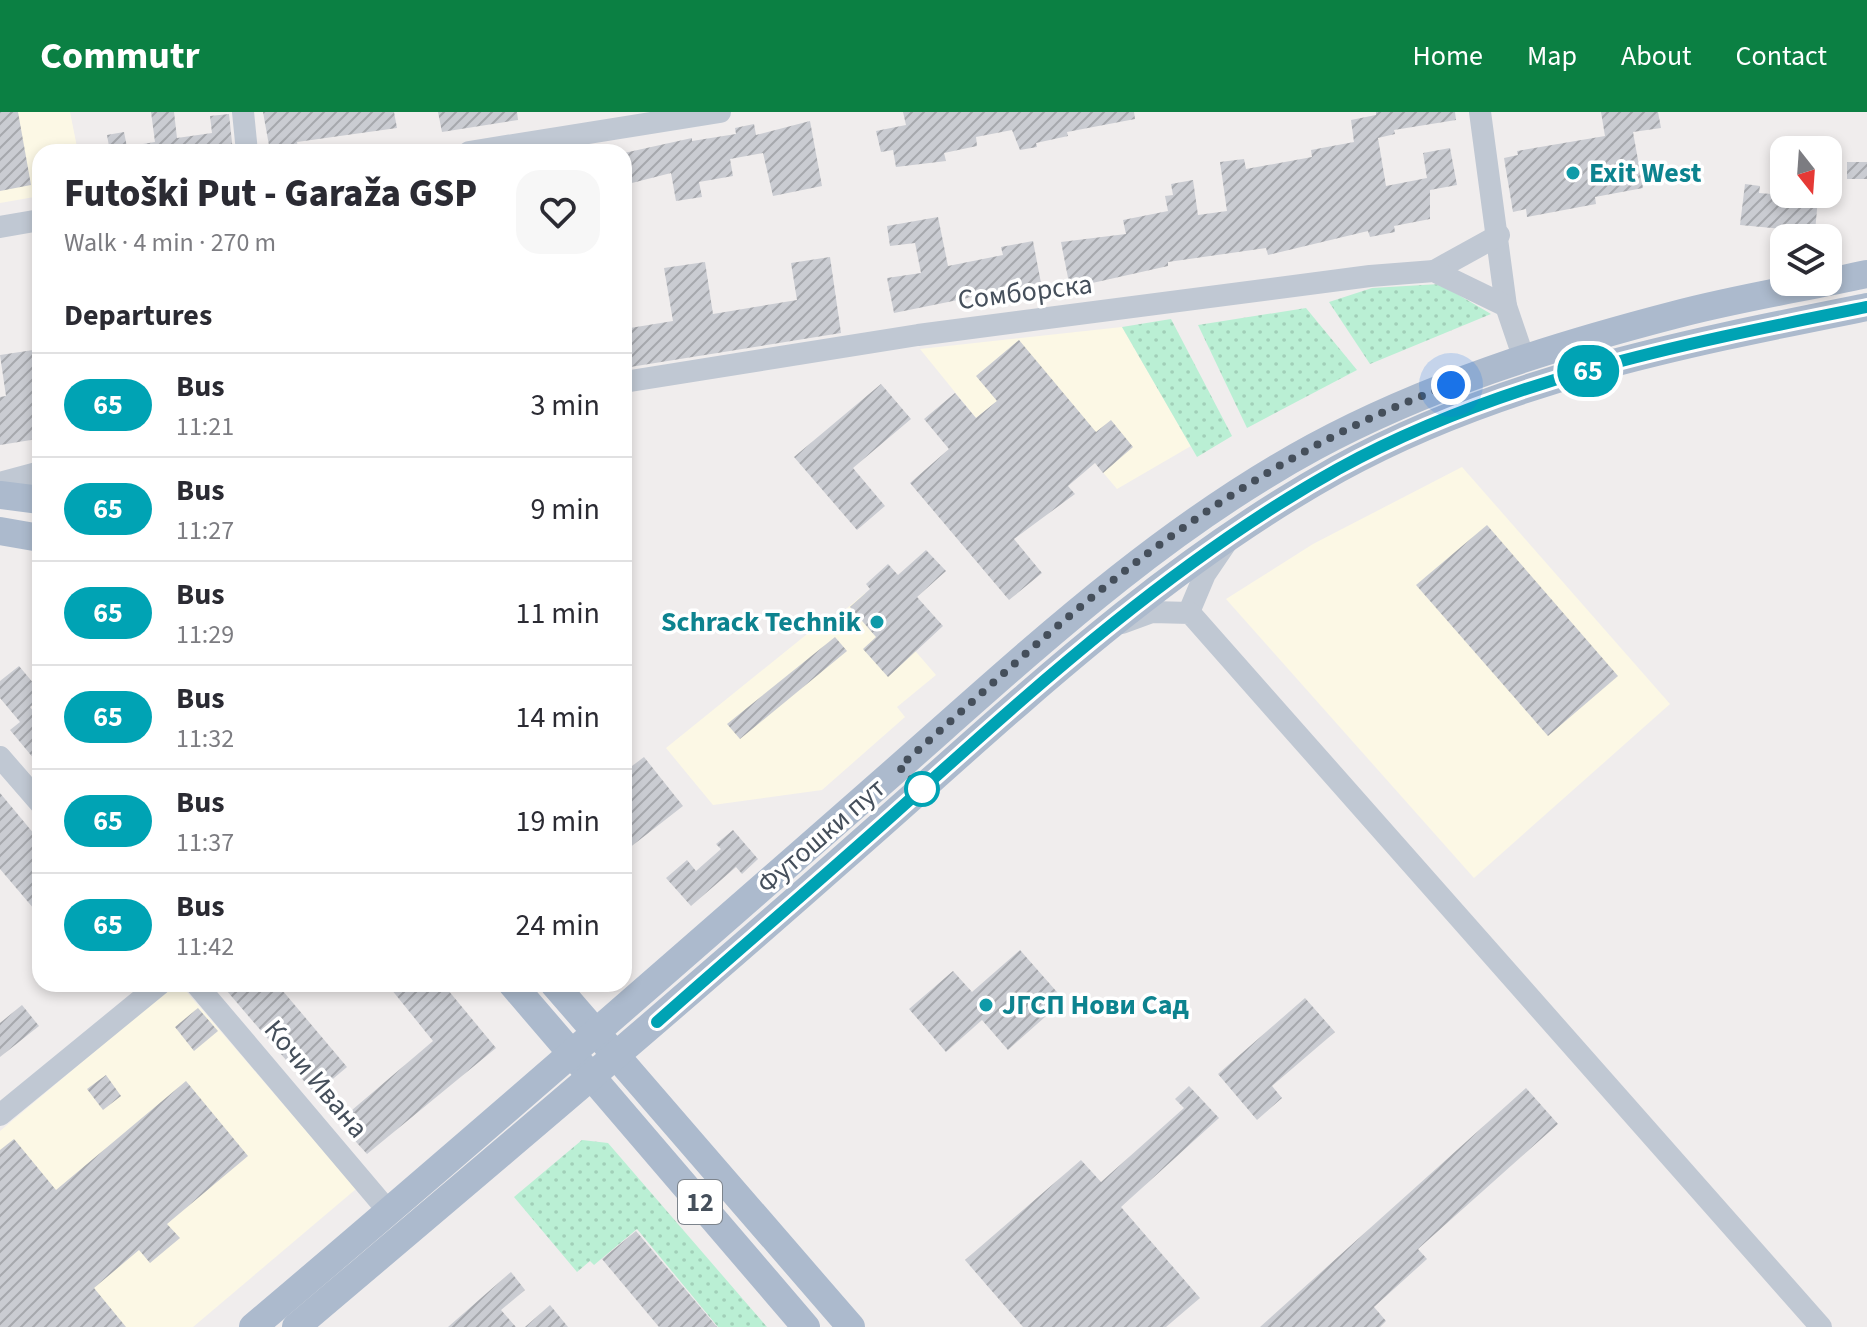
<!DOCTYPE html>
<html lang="en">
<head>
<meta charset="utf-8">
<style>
  body { margin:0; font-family:"Source Sans 3",sans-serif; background:#f7f7f7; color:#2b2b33; height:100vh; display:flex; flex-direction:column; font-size:30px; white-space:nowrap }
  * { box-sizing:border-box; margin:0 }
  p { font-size:26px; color:#7c7c81 }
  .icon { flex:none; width:44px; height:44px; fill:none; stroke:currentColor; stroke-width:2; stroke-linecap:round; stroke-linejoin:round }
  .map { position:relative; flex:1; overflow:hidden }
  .sheet { position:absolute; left:32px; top:32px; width:600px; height:848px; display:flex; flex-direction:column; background:#fff; border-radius:24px; box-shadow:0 4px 12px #0003 }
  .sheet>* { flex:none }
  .badge { padding:0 16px; border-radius:26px; font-size:28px; line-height:52px }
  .needle { width:52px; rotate:163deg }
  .fabs { position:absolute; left:1770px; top:24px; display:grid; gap:16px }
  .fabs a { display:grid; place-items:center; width:72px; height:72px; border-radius:16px; background:#fff; box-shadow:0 4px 12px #0003; font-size:40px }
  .you { position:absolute; width:40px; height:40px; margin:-20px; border:6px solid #fff; border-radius:50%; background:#1a73e8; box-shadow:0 0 0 12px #1a73e833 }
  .map>.badge { position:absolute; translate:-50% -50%; box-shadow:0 0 0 4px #fff }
  h2 { padding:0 32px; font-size:30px; line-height:72px }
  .round { display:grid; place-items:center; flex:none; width:84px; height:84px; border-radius:24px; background:#f7f7f7 }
  .head { display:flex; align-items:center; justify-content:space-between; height:136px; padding:0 32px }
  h1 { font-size:38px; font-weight:800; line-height:60px }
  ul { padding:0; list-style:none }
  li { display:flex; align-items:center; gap:24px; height:104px; padding:0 32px; border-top:2px solid #e1e1e2 }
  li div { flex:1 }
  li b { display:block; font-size:30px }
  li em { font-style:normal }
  li .badge { min-width:88px; font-weight:700; text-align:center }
  header { display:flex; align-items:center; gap:48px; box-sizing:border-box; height:112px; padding:0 40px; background:#0b8043; color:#fff }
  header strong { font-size:38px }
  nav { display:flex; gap:44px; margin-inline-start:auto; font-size:28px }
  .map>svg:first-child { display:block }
  .commercial { fill:#fcf8e5 }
  .grass { fill:url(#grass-dots) }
  .building { fill:url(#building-hatch) }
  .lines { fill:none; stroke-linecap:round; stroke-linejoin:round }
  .minor { stroke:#c0c8d3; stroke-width:22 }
  .major { stroke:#acbacd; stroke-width:28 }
  .line-casing { stroke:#fff; stroke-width:18 }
  .line { stroke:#00a3b4; stroke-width:12 }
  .walk { stroke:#454f5b; stroke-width:8; stroke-dasharray:0 14.4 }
  .culture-dot { fill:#0f9aa8; stroke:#fff; stroke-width:3 }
  .stop-dot { fill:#fff; stroke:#00a3b4; stroke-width:4 }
  .labels { text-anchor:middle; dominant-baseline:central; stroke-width:7; stroke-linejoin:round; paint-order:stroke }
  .shield { fill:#fff; stroke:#7d848c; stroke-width:2 }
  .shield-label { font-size:26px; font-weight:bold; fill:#454f5b }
  .culture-label { font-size:28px; font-weight:bold; fill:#0d838f; stroke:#fff; text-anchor:start }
  .street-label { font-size:28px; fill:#454f5b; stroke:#fff }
</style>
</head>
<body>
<header>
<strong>Commutr</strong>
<nav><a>Home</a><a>Map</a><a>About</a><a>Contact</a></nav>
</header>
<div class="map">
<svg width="1867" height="1215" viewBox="0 0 1867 1215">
  <defs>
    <pattern id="grass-dots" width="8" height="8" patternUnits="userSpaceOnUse" patternTransform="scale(2)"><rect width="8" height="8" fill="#baefd4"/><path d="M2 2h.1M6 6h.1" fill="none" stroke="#a1cfb8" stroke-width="1.8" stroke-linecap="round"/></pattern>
    <pattern id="building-hatch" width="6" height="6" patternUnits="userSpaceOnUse" patternTransform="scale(2)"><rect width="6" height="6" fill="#caccd2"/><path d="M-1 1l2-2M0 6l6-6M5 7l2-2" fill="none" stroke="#a6a8ad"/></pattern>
  </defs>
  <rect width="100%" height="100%" fill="#f0eded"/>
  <!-- commercial -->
  <g class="commercial">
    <polygon points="0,0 70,0 78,40 40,40 40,84 0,91"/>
    <polygon points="1122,215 1191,334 1117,377 1047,294 1019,316 997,289 976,306 920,237"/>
    <polygon points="1462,355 1670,592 1474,766 1226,487 1313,432"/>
    <polygon points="865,481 936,563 897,595 905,605 822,678 713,693 666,636 822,510 826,514"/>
    <polygon points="175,872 180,872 356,1077 193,1215 0,1215 0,1019"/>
  </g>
  <!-- grass -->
  <g class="grass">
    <polygon points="1440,172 1491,202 1370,252 1329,190 1372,176"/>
    <polygon points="1306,196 1357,258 1247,316 1198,213"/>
    <polygon points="1171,207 1232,324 1197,345 1122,215"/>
    <polygon points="582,1028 608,1031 767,1215 718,1215 637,1117 594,1153 590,1149 577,1160 514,1085"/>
  </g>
  <!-- building -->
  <g class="building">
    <polygon points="0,0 18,0 31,73 0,79"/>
    <polygon points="151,0 174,0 177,26 212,21 210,4 229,2 233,40 143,40 143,32 155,30"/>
    <polygon points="263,0 394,0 397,16 297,30 298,35 270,39"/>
    <polygon points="438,0 517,0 518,8 442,20"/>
    <polygon points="903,0 1134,0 1135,7 1067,20 1068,24 1036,31 1037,35 1020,38 1012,18 976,25 977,34 944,41 946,49 896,55 893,38 881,40 876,19 906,13"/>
    <polygon points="1376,0 1455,0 1456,8 1394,18 1395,22 1378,26 1386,74 1427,66 1423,41 1450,36 1457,73 1430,78 1430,107 1394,114 1395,120 1370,125 1368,119 1268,143 1266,136 1168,150 1168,154 1070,176 1061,130 1126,122 1123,108 1168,99 1165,84 1173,83 1171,72 1193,68 1198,103 1227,99 1220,50 1244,47 1246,57 1312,45 1311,38 1354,30 1351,8 1376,3"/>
    <polygon points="1601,0 1658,0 1661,16 1633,20 1643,76 1595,85 1596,92 1564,98 1527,105 1526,97 1513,100 1504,46 1518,43 1517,39 1605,24"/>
    <polygon points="810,9 822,74 773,84 763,41 730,47 733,64 699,70 702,85 676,89 671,61 624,73 624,41 692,26 692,29 736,22 735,16 754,12 756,23"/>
    <polygon points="124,20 128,40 110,40 107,23"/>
    <rect x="1847" y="50" width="20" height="17"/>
    <polygon points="1745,72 1760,74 1759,81 1818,86 1815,120 1740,113"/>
    <polygon points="938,105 948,154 1003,143 1001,135 1033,129 1041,171 894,201 887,166 921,161 915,131 890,134 887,114"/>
    <polygon points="830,145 841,221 624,256 624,217 673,209 664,156 705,150 713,202 797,188 791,151"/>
    <polygon points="1019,228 1096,320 1111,308 1133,335 1103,361 1095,351 1068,374 1075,382 1014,427 1042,461 1009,488 910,371 949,337 924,307 955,281 976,306 997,289 976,264"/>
    <polygon points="40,237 40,320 31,328 0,333 0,285 6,284 0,243"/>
    <polygon points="881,272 911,307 853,356 885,394 857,418 794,345"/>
    <polygon points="1487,413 1618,564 1548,624 1416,473"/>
    <polygon points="926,438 946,459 917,485 943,514 888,565 863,537 876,525 850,495 870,477 866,472 888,452 898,463"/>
    <polygon points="835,525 847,539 740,627 727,612"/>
    <polygon points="19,554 40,579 40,587 30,595 40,607 40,654 10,618 20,610 0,586 0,569"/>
    <polygon points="644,645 683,694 624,740 624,660"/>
    <polygon points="0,681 40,729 40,804 0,757"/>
    <polygon points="733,718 758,747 742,762 736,755 691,794 666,766 687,748 696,759 721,737 716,732"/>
    <polygon points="1020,838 1064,888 1008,938 982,908 946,940 909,897 953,859 972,880"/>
    <polygon points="221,872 277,872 347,955 315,982"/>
    <polygon points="387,872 443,872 496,936 367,1042 338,1010 433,929"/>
    <polygon points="1305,886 1335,920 1272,974 1282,986 1257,1008 1218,962"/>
    <polygon points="22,893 39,914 0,945 0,911"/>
    <polygon points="198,896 218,919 194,939 175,915"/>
    <polygon points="106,963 121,984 103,998 87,977"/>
    <polygon points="186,969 248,1044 167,1112 180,1126 150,1151 139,1138 94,1176 126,1215 0,1215 0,1038 14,1027 56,1078"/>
    <polygon points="1189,974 1219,1006 1121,1095 1200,1186 1166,1215 1023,1215 965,1148 1081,1048 1101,1070 1184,996 1175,987"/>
    <polygon points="1526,976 1558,1012 1418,1137 1427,1147 1374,1195 1386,1209 1380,1215 1260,1215"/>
    <polygon points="636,1119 717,1215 659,1215 602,1147"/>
    <polygon points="511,1160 525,1178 501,1198 516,1215 448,1215"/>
    <polygon points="550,1193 568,1215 525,1215"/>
  </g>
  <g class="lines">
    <!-- minor -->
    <g class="minor">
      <polyline points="243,0 247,40"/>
      <polyline points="1480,0 1506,194 1524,247"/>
      <polyline points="469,40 720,0"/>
      <polyline points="0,115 40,108"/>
      <polyline points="1434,159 1499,123"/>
      <polyline points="624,270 918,223 1370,164 1434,159 1506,194"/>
      <polyline points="0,371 40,360"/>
      <polyline points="1189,500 1205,462 1226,431"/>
      <polyline points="1122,511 1152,500 1190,501 1821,1215"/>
      <polyline points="0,645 40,691"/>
      <polyline points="196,872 389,1100"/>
      <polyline points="0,1003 160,872"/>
    </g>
    <!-- major -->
    <g class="major">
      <polyline points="0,383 40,388"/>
      <polyline points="0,419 40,426"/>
      <polyline points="512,872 806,1215"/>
      <polyline points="554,872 851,1215"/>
      <path d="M253 1215C462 1038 667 859 872 679 1013 556 1148 425 1314 335 1427 274 1551 235 1674 203 1737 186 1803 176 1867 162"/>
      <path d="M296 1215C479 1060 662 906 842 747 1000 609 1152 460 1338 357 1501 267 1687 231 1867 195"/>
    </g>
  </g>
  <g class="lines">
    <!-- line casing -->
    <g class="line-casing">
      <path id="line" d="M657 910C736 840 817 771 895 701 1034 576 1174 448 1338 357 1501 267 1687 231 1867 195"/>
    </g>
    <!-- line -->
    <use href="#line" class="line"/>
    <!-- walk -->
    <path class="walk" d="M922 677 899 655C963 599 1025 540 1091 486 1198 398 1320 320 1451 273"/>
  </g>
  <!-- markers -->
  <g class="culture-dot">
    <circle cx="1573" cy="61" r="8"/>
    <circle cx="877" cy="510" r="8"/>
    <circle cx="986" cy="893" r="8"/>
  </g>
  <circle class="stop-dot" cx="922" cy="677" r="16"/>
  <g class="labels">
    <!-- shield labels -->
    <rect class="shield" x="678" y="1068" width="44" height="44" rx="6"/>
    <g class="shield-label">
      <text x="700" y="1090">12</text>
    </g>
    <!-- culture labels -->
    <g class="culture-label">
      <text x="1589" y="61">Exit West</text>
      <text x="861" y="510" text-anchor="end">Schrack Technik</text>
      <text x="1002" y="893">ЈГСП Нови Сад</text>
    </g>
    <!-- street labels -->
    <g class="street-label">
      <text transform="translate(1025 180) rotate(-7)">Сомборска</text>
      <text transform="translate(821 724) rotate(-41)">Футошки пут</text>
      <text transform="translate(316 967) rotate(50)">Кочи Ивана</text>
    </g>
  </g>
</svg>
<div class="fabs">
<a><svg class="needle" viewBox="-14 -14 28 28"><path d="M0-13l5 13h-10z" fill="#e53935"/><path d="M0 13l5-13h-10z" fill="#7c7c81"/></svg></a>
<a><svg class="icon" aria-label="layers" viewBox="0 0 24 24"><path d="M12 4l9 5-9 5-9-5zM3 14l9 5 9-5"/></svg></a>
</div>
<div class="you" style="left:1451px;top:273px"></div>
<b class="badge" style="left:1588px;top:259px;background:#00a3b4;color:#fff">65</b>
<section class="sheet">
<div class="head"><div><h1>Futoški Put - Garaža GSP</h1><p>Walk · 4 min · 270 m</p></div><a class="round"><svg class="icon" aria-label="heart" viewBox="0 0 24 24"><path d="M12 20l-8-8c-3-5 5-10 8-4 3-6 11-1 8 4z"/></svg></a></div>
<h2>Departures</h2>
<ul>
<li><span class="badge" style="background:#00a3b4;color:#fff">65</span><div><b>Bus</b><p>11:21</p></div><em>3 min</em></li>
<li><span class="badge" style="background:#00a3b4;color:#fff">65</span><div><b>Bus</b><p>11:27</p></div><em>9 min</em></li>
<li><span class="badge" style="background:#00a3b4;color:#fff">65</span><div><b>Bus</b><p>11:29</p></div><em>11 min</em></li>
<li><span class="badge" style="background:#00a3b4;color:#fff">65</span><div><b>Bus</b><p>11:32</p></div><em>14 min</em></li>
<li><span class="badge" style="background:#00a3b4;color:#fff">65</span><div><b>Bus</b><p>11:37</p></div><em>19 min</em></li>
<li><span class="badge" style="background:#00a3b4;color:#fff">65</span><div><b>Bus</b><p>11:42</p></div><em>24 min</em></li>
</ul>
</section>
</div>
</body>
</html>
